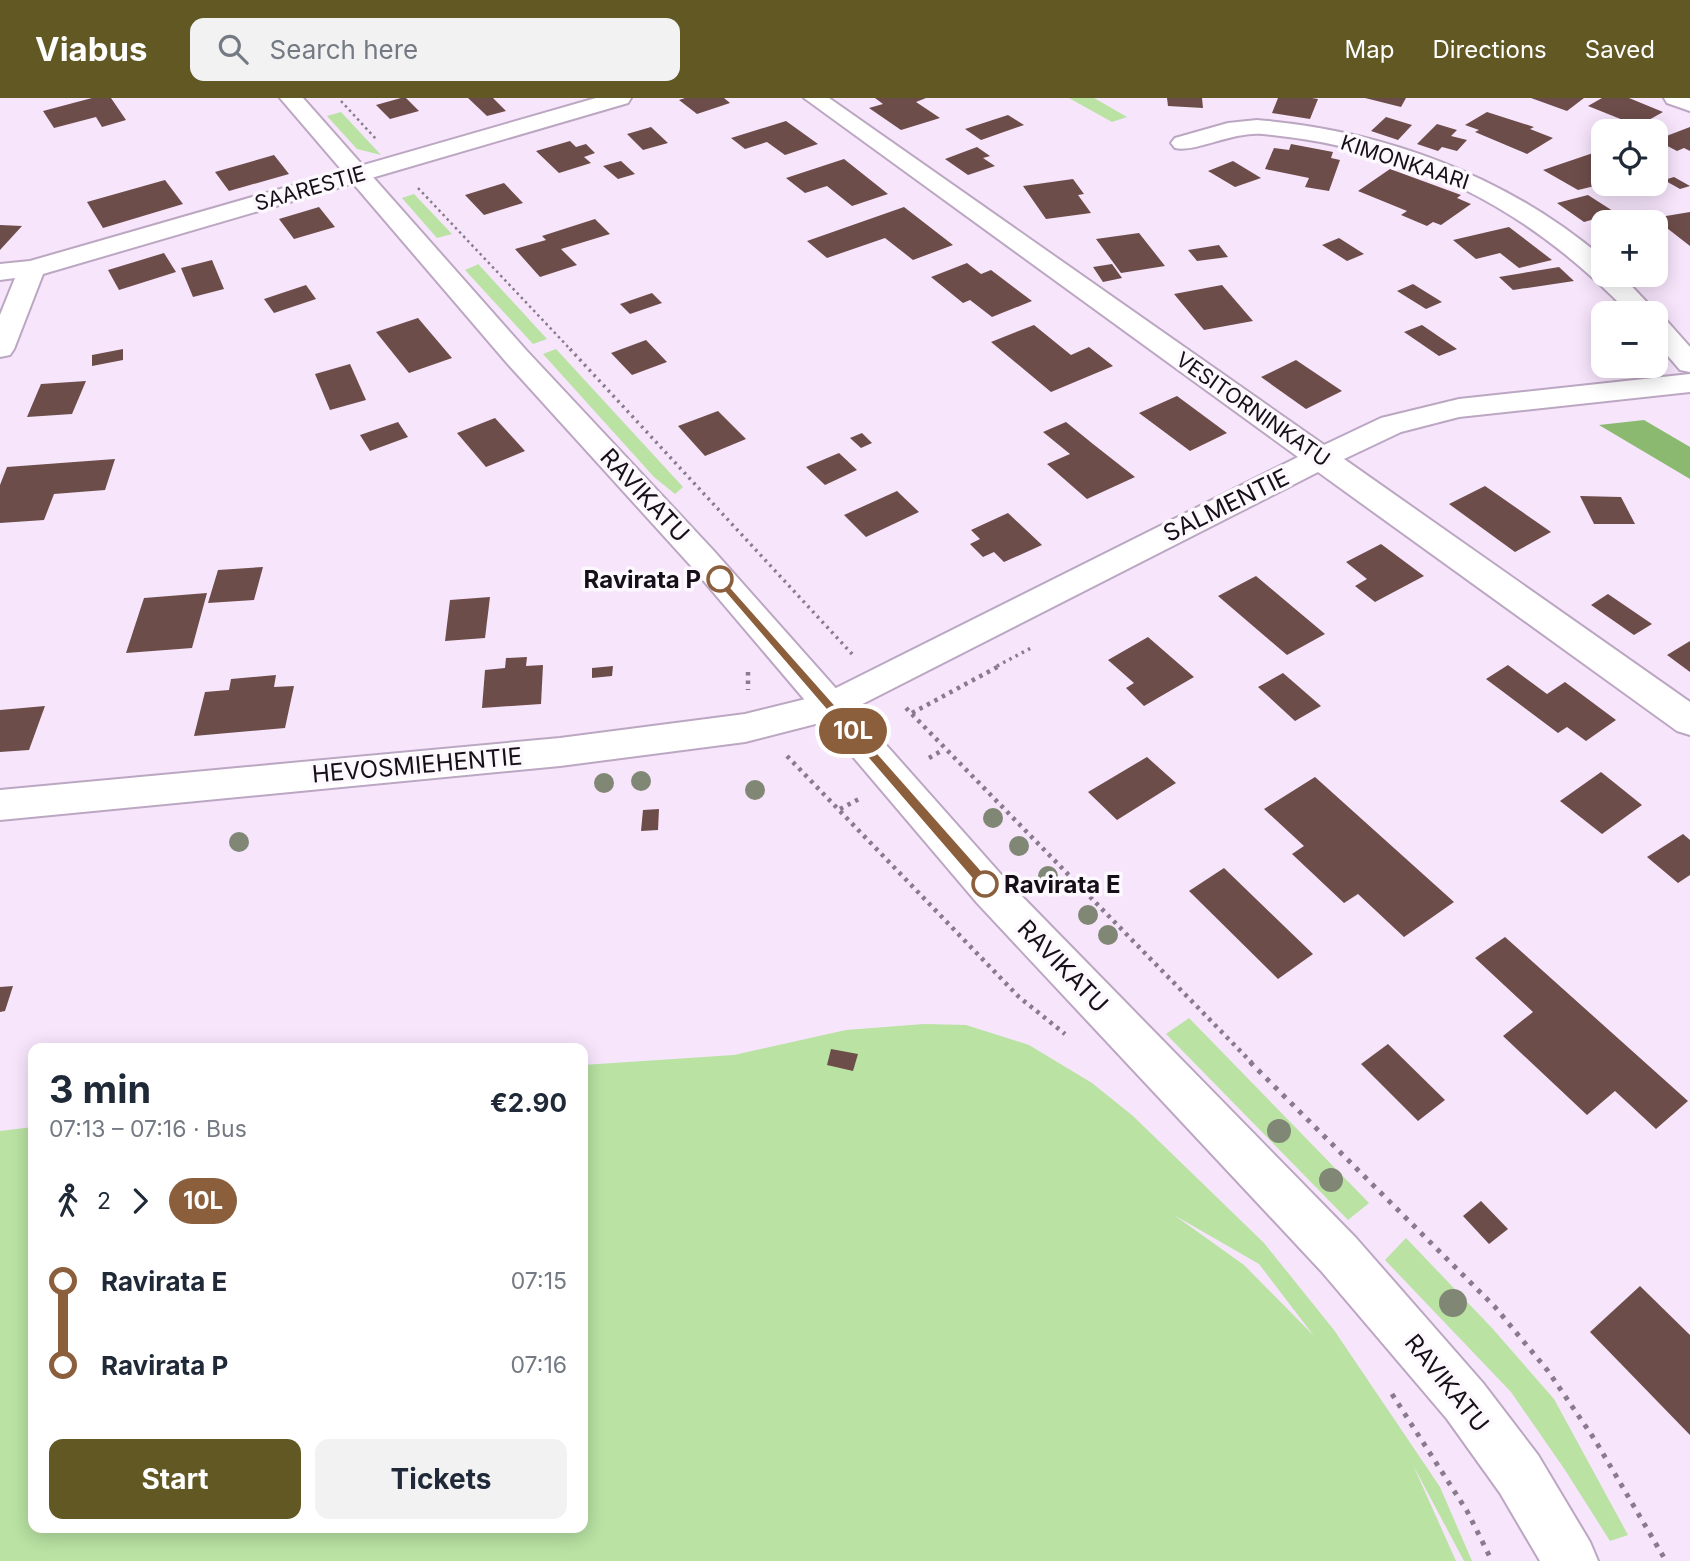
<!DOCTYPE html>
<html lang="en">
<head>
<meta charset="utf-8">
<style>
  body { margin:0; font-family:Inter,sans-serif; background:#f2f2f3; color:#1f2937; height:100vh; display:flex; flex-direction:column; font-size:26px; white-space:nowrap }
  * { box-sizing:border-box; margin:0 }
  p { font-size:23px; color:#747a83 }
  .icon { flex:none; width:38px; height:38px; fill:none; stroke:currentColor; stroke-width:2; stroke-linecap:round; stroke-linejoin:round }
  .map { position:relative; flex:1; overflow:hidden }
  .details { position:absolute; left:28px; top:945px; width:560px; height:490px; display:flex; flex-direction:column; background:#fff; border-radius:14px; box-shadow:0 4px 18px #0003 }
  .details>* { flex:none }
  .badge { padding:0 14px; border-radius:23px; font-size:24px; line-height:46px }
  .buttons { position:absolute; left:1591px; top:21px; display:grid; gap:14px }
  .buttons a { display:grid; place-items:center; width:77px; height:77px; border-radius:14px; background:#fff; box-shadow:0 4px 18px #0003; font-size:35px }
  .map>.badge { position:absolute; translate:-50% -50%; box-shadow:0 0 0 4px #fff }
  .legs { display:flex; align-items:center; gap:10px; height:77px; padding:0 21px; font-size:23px }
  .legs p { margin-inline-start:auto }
  .summary { display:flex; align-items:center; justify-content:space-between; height:119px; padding:0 21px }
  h1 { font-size:38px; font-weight:700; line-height:52px }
  .primary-button { display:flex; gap:14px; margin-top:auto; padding:14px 21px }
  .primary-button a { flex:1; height:80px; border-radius:14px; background:#615824; color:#fff; font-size:28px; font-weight:700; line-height:80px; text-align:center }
  .primary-button a+a { background:#f2f2f3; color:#1f2937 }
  ul { padding:0 21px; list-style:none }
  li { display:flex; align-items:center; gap:24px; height:84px; font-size:26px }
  li i { display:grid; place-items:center; width:10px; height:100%; margin:0 9px; background:currentColor }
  li i::after { content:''; width:18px; height:18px; margin:-9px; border:5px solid; border-radius:50%; background:#fff }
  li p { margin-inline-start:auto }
  li:first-child i { background:linear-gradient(#0000 50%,currentColor 0) }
  li:last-child i { background:linear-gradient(currentColor 50%,#0000 0) }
  header { display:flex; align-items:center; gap:42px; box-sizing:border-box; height:98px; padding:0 35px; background:#615824; color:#fff }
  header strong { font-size:33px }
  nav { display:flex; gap:38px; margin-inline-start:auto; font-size:24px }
  .search { width:490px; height:63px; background:#f2f2f3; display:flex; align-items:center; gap:18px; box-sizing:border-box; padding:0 24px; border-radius:14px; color:#747a83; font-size:26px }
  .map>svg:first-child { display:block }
  .green { fill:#b9e2a3; fill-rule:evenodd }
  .forest { fill:#8ab96f }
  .building { fill:#6d4d4a }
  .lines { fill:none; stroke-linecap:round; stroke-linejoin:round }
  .street-casing { stroke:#bca7c2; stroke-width:4 }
  .secondary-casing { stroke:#bca7c2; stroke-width:4 }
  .path-far3 { stroke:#887b8c; stroke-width:2.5; stroke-dasharray:2.5 3.5; stroke-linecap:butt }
  .path-far2 { stroke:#887b8c; stroke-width:3.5; stroke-dasharray:2.5 4.5; stroke-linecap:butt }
  .path-far1 { stroke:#887b8c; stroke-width:4.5; stroke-dasharray:3.5 5; stroke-linecap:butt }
  .path { stroke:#887b8c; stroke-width:5; stroke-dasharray:4.5 7; stroke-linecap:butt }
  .street { fill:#fff; fill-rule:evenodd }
  .secondary { fill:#fff; fill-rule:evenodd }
  .tree { fill:#808875 }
  .line-1 { fill:#8b5e3c; stroke:#fff; stroke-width:2 }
  .stop-1-dot { fill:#fff; stroke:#8b5e3c; stroke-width:3.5 }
  .labels { text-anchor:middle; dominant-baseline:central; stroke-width:7; stroke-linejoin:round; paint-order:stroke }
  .far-street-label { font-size:21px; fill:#160f19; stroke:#fcf8fd }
  .street-label { font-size:24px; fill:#160f19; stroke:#fcf8fd }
  .stop-label { font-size:24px; font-weight:bold; fill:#160f19; stroke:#fcf8fd; text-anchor:end }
</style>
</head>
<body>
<header>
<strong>Viabus</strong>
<div class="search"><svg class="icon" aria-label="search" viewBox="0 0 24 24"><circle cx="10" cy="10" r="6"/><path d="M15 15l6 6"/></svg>Search here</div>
<nav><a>Map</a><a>Directions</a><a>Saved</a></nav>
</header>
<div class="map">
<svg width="1690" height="1463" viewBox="0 0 1690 1463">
  <rect width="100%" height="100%" fill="#f7e5fc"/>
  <!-- green -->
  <g class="green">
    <polygon points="1069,0 1094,0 1127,19 1112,24"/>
    <polygon points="341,14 381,57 357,51 327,18"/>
    <polygon points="414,96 452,136 437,140 402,100"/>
    <polygon points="479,166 479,167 547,241 533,246 465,172"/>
    <polygon points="556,251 683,389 675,396 654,379 543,256"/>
    <polygon points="1189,920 1369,1105 1348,1122 1166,936"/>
    <path d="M924 926 966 927 1029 947 1092 985 1133 1018 1264 1145 1334 1232 1440 1389 1472 1463H1464L1413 1367 1456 1463H0V1033L33 1029V1430H583V967L734 957 846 932ZM1174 1117 1259 1166 1314 1238 1244 1167Z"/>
    <polygon points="1406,1140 1492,1230 1554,1301 1628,1437 1610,1443 1565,1372 1511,1294 1385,1162"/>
  </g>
  <!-- forest -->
  <polygon class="forest" points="1644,322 1690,349 1690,381 1599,327"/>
  <!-- building -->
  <g class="building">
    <polygon points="92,0 111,0 126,22 102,29 96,19 54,30 43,13"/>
    <polygon points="401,0 406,0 419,13 390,21 376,7"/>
    <polygon points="468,0 493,0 506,13 487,18"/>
    <polygon points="685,0 724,0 730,5 697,16 679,2"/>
    <polygon points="875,0 926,0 916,4 940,20 901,32 869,10 883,6"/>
    <polygon points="1167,0 1202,0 1203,10 1168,8"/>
    <polygon points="1278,0 1312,0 1318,1 1310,21 1272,15"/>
    <polygon points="1365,0 1406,0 1401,9"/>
    <polygon points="1531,0 1584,0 1567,13"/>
    <polygon points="1602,0 1629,0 1663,14 1638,28 1588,8"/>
    <polygon points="1487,14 1534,29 1530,31 1553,40 1527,56 1475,34 1479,32 1465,27"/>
    <polygon points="1008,17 1024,27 981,42 965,31"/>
    <polygon points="1386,19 1412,27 1398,42 1371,33"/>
    <polygon points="786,23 818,46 785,57 767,44 745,51 731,40"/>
    <polygon points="1437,26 1457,32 1451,38 1467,42 1457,53 1442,49 1438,53 1417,46"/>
    <polygon points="651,29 668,45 643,52 627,36"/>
    <polygon points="1690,29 1690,53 1684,50 1677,53 1656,42"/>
    <polygon points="570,43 576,49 586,46 595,55 584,59 591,65 559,75 536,53"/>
    <polygon points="1291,46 1333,54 1331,60 1340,62 1329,93 1305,89 1309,80 1265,71 1274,50 1289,52"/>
    <polygon points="977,49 990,58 983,60 995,68 968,77 945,61"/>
    <polygon points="1593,55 1603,60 1603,86 1578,92 1543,72"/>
    <polygon points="274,57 289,76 229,93 215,74"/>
    <polygon points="844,61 888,96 852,108 827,88 805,95 786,80"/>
    <polygon points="621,63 635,76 618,81 603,68"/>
    <polygon points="1233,63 1261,80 1235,89 1208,73"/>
    <polygon points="1390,71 1461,97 1457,100 1471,106 1441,127 1433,124 1427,128 1401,117 1407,113 1358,93"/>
    <polygon points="1674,79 1690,88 1680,91 1664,82"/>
    <polygon points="1073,81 1084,96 1078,97 1091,115 1046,121 1023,88"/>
    <polygon points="165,82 183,106 103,130 87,104"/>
    <polygon points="504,85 523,105 484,117 465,97"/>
    <polygon points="1603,86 1651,86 1622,96"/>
    <polygon points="1588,97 1616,115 1584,124 1557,105"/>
    <polygon points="319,109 335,129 294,141 279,121"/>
    <polygon points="904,109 953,147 913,162 885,140 827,160 807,143"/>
    <polygon points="1690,114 1690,148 1654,120"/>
    <polygon points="595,121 610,136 561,151 577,167 540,179 515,151 546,142 542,138"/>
    <polygon points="0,127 22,128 0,152"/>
    <polygon points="1509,129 1552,162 1519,170 1500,155 1476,161 1453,142"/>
    <polygon points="1139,135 1165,168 1121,175 1096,141"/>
    <polygon points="1339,140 1364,156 1347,163 1322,147"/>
    <polygon points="1219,147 1228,159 1197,163 1188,152"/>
    <polygon points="164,155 176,174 119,192 108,172"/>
    <polygon points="212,162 224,191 193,199 181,170"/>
    <polygon points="967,165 981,176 991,172 1032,203 992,219 970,202 963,205 931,179"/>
    <polygon points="1112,166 1122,180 1103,184 1093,169"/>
    <polygon points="1559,169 1574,183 1513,192 1499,179"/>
    <polygon points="1413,186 1442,204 1426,211 1397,193"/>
    <polygon points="306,187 316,201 274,215 264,201"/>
    <polygon points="1222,187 1253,223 1204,232 1174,196"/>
    <polygon points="652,195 662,205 630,216 620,206"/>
    <polygon points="418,220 452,260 409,275 376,234"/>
    <polygon points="1034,227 1071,257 1089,249 1113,268 1051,294 991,244"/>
    <polygon points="1422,227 1457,251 1439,258 1404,234"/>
    <polygon points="646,242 667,264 632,277 611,255"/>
    <polygon points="123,251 123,262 92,268 92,257"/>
    <polygon points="1296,262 1342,293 1306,311 1261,279"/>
    <polygon points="350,266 366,302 330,312 315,276"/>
    <polygon points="86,283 72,316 27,319 41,286"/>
    <polygon points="1177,298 1227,335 1190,353 1139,315"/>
    <polygon points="718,313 746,341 705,358 678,328"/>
    <polygon points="495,320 525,353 486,369 457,335"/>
    <polygon points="398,324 408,339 370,353 360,337"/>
    <polygon points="1066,324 1093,346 1135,379 1087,401 1047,366 1070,356 1043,334"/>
    <polygon points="862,335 872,345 861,350 850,340"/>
    <polygon points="839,355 857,372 825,387 806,369"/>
    <polygon points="115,361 105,392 54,396 44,422 0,425 0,387 7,369"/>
    <polygon points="1485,388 1551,434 1515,454 1449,406"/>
    <polygon points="897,393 919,414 866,439 844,417"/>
    <polygon points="1580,398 1621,399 1635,426 1594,426"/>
    <polygon points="1008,415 1042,447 1004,464 994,454 983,459 970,446 980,441 971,432"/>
    <polygon points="1381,446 1424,478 1375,504 1355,488 1367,481 1346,464"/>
    <polygon points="263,469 254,502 208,505 218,472"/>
    <polygon points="1256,478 1325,536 1287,557 1218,498"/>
    <polygon points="207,495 192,550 126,555 144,500"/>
    <polygon points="1608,496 1652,526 1634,537 1591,507"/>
    <polygon points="490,499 485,540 445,543 450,502"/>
    <polygon points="1148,539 1194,579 1144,608 1126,590 1134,585 1108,562"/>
    <polygon points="1690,543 1690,574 1667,557"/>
    <polygon points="527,559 526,568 543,567 541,606 482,610 485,572 505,570 506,560"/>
    <polygon points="1508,567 1547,596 1565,584 1616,622 1586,643 1567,629 1558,635 1486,581"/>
    <polygon points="613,568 612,578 592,580 592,570"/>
    <polygon points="1283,575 1321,608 1295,623 1258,589"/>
    <polygon points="276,577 274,589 294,588 285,630 194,638 205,594 229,592 231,581"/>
    <polygon points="45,608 29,652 0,654 0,612"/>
    <polygon points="1147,659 1176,685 1117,722 1088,694"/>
    <polygon points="1601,674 1642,707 1602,736 1560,703"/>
    <polygon points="1315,679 1454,804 1404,839 1358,796 1344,805 1292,756 1304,748 1264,711"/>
    <polygon points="659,711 658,732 641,733 643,712"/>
    <polygon points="1683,736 1690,742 1690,777 1678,785 1647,759"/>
    <polygon points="1224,770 1313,856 1278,881 1189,793"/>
    <polygon points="1505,839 1688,1003 1656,1031 1615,993 1587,1017 1503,938 1533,914 1475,860"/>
    <polygon points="13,888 5,913 0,914 0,889"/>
    <polygon points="1388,946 1445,1002 1418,1023 1361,966"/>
    <polygon points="831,951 858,956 853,973 827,967"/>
    <polygon points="1481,1103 1508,1131 1489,1146 1463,1118"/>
    <polygon points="1640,1188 1690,1237 1690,1337 1590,1234"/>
  </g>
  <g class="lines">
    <!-- street casing -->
    <g class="street-casing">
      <g id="street">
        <polygon points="596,0 631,0 628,5 43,176 14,251 10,257 0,259 0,217 15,180 0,182 0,166 30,163"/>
        <polygon points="804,0 829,0 1324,347 1381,320 1459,301 1690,276 1690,294 1459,319 1401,334 1344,361 1690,604 1690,637 1677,633 1318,374 831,622 745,644 560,668 0,722 0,692 560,640 745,616 822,597 1298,359"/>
        <polygon points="1664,0 1690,0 1690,13 1667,5"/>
        <path d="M1257 22C1383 32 1507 78 1603 160V177H1621L1657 215 1656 218V215H1629C1527 109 1412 50 1263 36 1233 33 1194 55 1175 50L1171 45 1175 40 1228 25Z"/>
        <polygon points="1656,220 1666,222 1690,249 1690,274 1680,272 1656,244"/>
      </g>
    </g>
    <!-- secondary casing -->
    <g class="secondary-casing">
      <polygon id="secondary" points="280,0 303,0 526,252 713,452 1006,782 1356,1140 1483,1285 1538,1357 1590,1444 1598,1463 1540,1463 1500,1395 1447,1321 1322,1174 978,806 691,468 506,264"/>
    </g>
    <!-- path-far3 -->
    <g class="path-far3">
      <polyline points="341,3 376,41"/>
      <polyline points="418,90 571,252"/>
    </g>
    <!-- path-far2 -->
    <g class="path-far2">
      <polyline points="570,251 853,557"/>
      <polyline points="997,568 1031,550"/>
    </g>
    <!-- path-far1 -->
    <g class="path-far1">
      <polyline points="748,574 748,592"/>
      <polyline points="906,610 1252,965"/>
      <polyline points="912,615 1001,567"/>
      <polyline points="787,658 1019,899 1065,936"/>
      <polyline points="929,660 943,652"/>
      <polyline points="840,711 859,701"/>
    </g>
    <!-- path -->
    <g class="path">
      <polyline points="1250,964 1495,1209 1548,1273 1595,1342 1666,1463"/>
      <polyline points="1392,1296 1467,1413 1492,1463"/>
    </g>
    <!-- street -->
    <use href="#street" class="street"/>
    <!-- secondary -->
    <use href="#secondary" class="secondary"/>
  </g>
  <!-- trees -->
  <g class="tree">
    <circle cx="641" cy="683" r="10"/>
    <circle cx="604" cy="685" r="10"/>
    <circle cx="755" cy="692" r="10"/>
    <circle cx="993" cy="720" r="10"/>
    <circle cx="239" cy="744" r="10"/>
    <circle cx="1019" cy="748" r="10"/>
    <circle cx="1048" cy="778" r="10"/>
    <circle cx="1088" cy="817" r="10"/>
    <circle cx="1108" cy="837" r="10"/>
    <circle cx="1279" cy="1033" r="12"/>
    <circle cx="1331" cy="1082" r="12"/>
    <circle cx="1453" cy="1205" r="14"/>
  </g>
  <!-- line-1 -->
  <polygon class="line-1" points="720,477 990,782 990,790 980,790 716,484 716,478"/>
  <!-- markers -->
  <g class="stop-1-dot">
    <circle cx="720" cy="481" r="12"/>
    <circle cx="985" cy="786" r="12"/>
  </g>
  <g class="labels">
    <!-- far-street labels -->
    <g class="far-street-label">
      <text transform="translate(1405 64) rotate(18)">KIMONKAARI</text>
      <text transform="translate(310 90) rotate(-16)">SAARESTIE</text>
      <text transform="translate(1253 311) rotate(35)">VESITORNINKATU</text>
    </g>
    <!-- street labels -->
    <g class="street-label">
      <text transform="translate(645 397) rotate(47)">RAVIKATU</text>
      <text transform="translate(1226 407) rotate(-26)">SALMENTIE</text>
      <text transform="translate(417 667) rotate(-5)">HEVOSMIEHENTIE</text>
      <text transform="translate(1063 868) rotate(46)">RAVIKATU</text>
      <text transform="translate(1447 1285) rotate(51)">RAVIKATU</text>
    </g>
    <!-- stop labels -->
    <g class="stop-label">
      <text x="701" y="481">Ravirata P</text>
      <text x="1004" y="786" text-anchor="start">Ravirata E</text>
    </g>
  </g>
</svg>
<div class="buttons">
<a><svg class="icon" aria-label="locate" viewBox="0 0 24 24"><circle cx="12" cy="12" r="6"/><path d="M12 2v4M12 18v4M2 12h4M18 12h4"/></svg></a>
<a>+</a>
<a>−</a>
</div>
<b class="badge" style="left:853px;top:633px;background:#8b5e3c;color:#fff">10L</b>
<section class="details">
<div class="summary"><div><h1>3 min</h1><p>07:13 – 07:16 · Bus</p></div><b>€2.90</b></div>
<div class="legs"><svg class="icon" aria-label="walk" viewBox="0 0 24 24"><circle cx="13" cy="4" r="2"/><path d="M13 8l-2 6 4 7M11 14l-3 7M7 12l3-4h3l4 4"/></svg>2<svg class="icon" aria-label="forward" viewBox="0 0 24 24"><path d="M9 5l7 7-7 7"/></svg><b class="badge" style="background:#8b5e3c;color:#fff">10L</b></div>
<ul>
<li><i style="color:#8b5e3c"></i><b>Ravirata E</b><p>07:15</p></li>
<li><i style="color:#8b5e3c"></i><b>Ravirata P</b><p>07:16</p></li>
</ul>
<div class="primary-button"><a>Start</a><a>Tickets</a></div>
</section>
</div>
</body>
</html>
